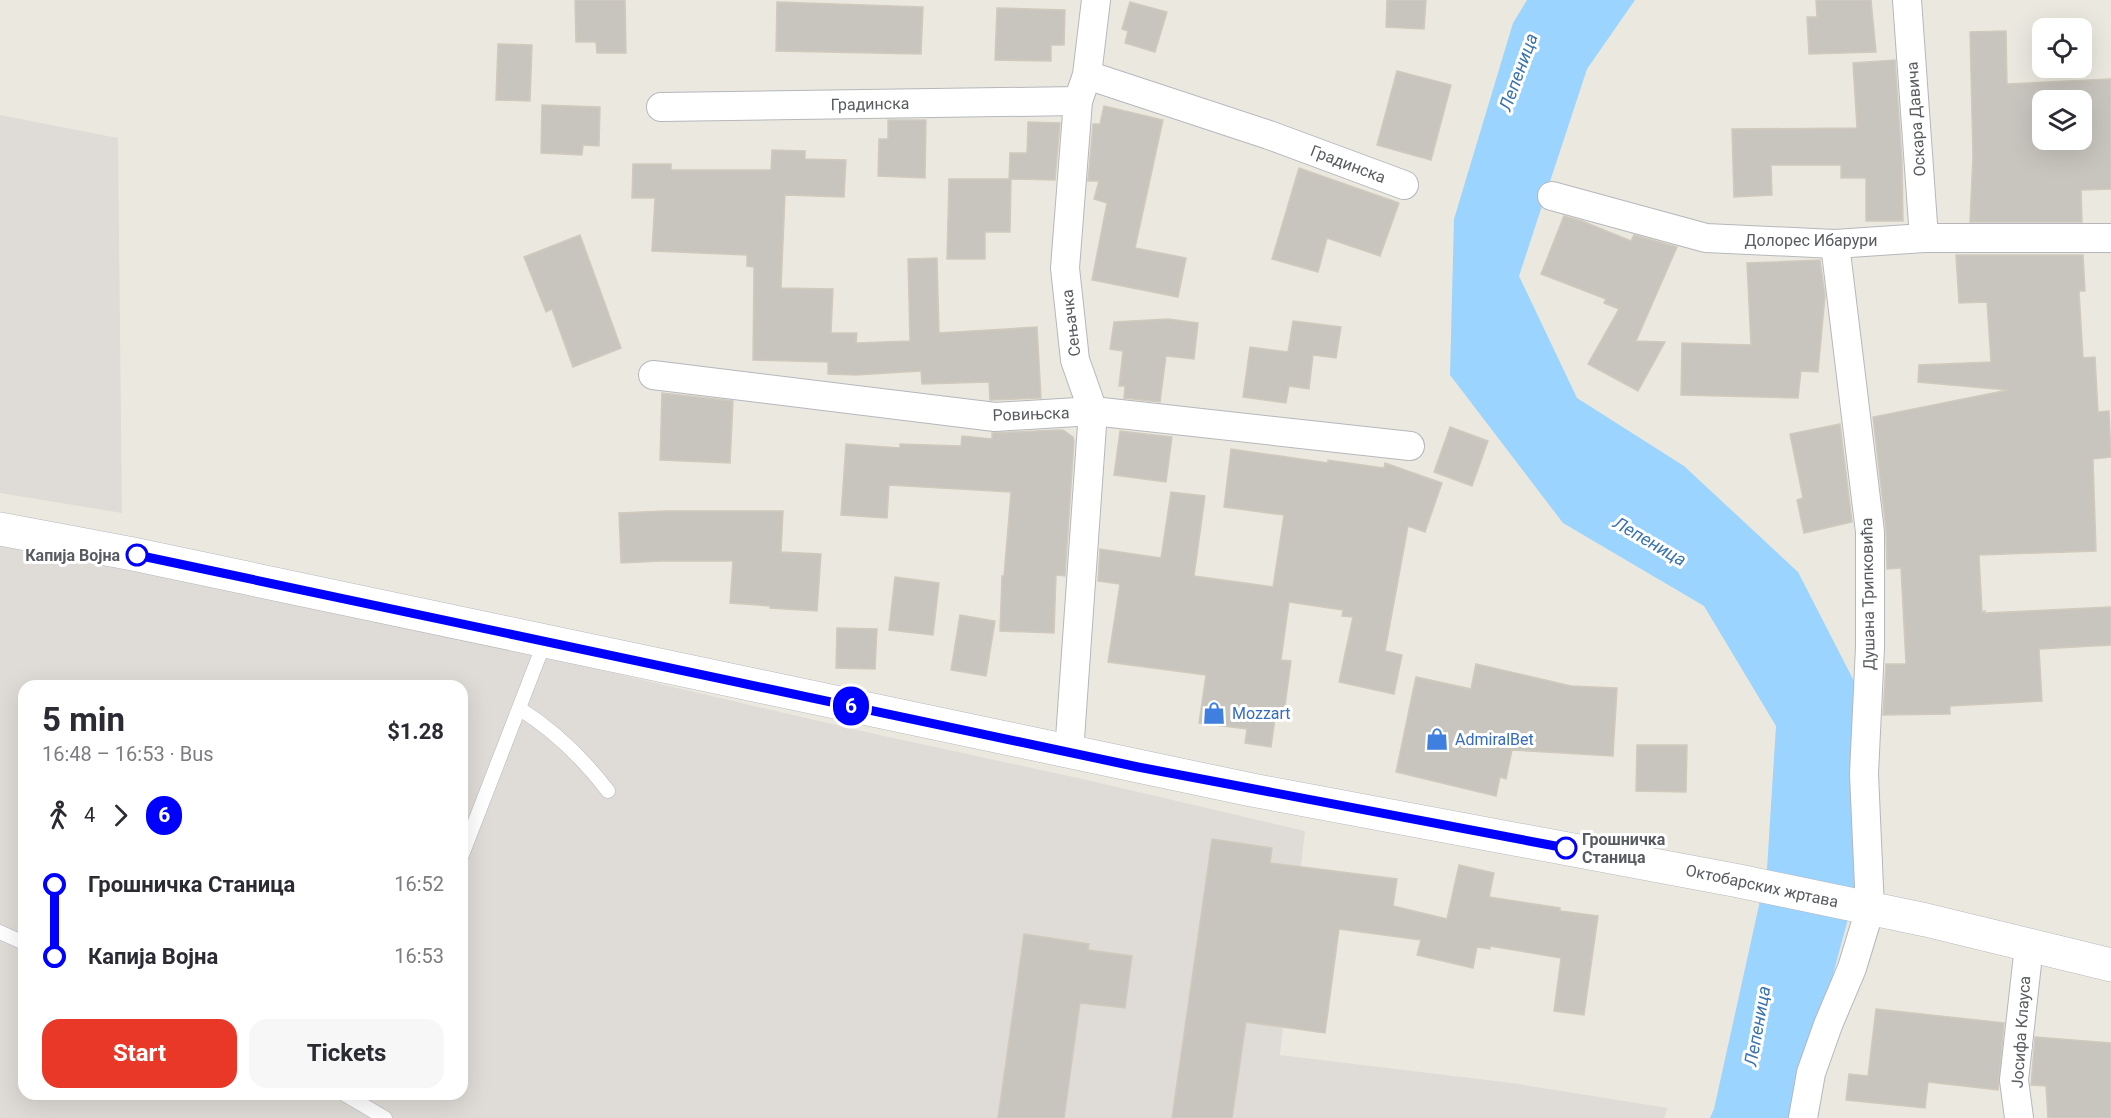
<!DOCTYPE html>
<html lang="en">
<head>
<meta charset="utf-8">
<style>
  body { margin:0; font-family:Roboto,sans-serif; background:#f7f7f7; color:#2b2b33; height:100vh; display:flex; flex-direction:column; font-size:22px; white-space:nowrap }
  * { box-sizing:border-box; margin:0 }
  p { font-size:20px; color:#7c7c81 }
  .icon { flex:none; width:33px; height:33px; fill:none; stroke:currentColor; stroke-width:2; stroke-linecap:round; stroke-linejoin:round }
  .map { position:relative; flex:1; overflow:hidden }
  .side { position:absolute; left:18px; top:680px; width:450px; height:420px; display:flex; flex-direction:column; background:#fff; border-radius:18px; box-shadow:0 6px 24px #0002 }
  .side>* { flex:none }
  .badge { padding:0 12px; border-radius:20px; font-size:21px; line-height:39px }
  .tools { position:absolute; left:2032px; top:18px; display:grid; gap:12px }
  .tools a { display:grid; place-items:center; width:60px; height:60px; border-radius:12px; background:#fff; box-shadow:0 6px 24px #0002; font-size:30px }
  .map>.badge { position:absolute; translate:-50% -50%; box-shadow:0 0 0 3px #fff }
  .legs { display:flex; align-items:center; gap:9px; height:66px; padding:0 24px; font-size:20px }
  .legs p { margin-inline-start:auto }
  .headline { display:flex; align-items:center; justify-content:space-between; height:102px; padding:0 24px }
  h1 { font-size:33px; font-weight:700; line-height:45px }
  .primary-button { display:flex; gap:12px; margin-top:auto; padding:12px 24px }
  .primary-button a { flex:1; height:69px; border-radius:18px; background:#e93728; color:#fff; font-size:24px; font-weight:700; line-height:69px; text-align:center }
  .primary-button a+a { background:#f7f7f7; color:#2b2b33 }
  ul { padding:0 24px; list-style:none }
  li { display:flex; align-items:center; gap:21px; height:72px; font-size:22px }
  li i { display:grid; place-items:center; width:9px; height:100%; margin:0 8px; background:currentColor }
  li i::after { content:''; width:15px; height:15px; margin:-8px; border:4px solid; border-radius:50%; background:#fff }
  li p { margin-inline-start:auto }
  li:first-child i { background:linear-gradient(#0000 50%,currentColor 0) }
  li:last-child i { background:linear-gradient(currentColor 50%,#0000 0) }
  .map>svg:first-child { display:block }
  .industrial { fill:#dfdcd7; fill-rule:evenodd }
  .water { fill:#9bd4ff }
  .building { fill:#c8c5be; stroke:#d0cabd; stroke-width:1.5; fill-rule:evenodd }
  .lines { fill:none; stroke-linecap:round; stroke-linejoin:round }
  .service-casing { stroke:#b5b7bc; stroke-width:15 }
  .minor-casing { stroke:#b5b7bc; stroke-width:30 }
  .tertiary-casing { stroke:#b5b7bc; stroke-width:34 }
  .service { stroke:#fff; stroke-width:14 }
  .minor { stroke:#fff; stroke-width:28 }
  .tertiary { stroke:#fff; stroke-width:33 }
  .line-1-casing { stroke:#fff; stroke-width:14 }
  .line-1 { stroke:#00f; stroke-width:9 }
  .stop-1-dot { fill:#fff; stroke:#00f; stroke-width:3 }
  .labels { text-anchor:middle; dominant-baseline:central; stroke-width:6; stroke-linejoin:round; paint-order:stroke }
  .street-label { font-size:16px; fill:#585c60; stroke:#fff }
  .stop-label { font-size:16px; font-weight:bold; fill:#585c60; stroke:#fff; text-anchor:end }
  .shop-label { font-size:16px; fill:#366cbe; stroke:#fff; text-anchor:start }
  .water-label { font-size:18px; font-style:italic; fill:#3a74af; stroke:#fff }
</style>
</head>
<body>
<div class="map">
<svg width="2111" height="1118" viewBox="0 0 2111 1118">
  <rect width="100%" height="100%" fill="#ebe9df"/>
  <!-- industrial -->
  <g class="industrial">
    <polygon points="0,115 118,138 122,513 0,493"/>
    <path d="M0 542 566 662 875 734 1087 780 1305 831 1280 1055 1512 1083 1668 1108 1664 1118H0ZM24 686H462V1094H24Z"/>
  </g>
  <!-- water -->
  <polygon class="water" points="1527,0 1635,0 1587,69 1519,276 1577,398 1684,466 1798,572 1856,685 1859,878 1816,1038 1799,1118 1710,1118 1714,1109 1767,869 1776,726 1704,606 1563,523 1450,375 1454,219 1513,23"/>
  <!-- building -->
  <g class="building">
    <polygon points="575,0 625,0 626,53 597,53 596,42 576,42"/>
    <polygon points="1387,0 1426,0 1424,29 1386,27"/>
    <polygon points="1816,0 1871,0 1876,52 1809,54 1807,17 1817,17"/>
    <polygon points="777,2 923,7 921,54 776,51"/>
    <polygon points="1130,2 1167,12 1155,52 1125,43 1128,31 1122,29"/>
    <polygon points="997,8 1065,10 1064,45 1051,45 1051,61 995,60"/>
    <path d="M2006 31 2007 84 2111 79V189L2081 190 2082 222H1970L1973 155 1970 32ZM2043 100H2082V140H2043Z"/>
    <polygon points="498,44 532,45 530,101 496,100"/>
    <polygon points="1895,60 1902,161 1903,221 1866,221 1866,178 1841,178 1841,165 1771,165 1772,195 1734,197 1732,129 1857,128 1853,63"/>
    <polygon points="1397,71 1451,85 1431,160 1377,145"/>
    <polygon points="542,105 600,107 599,146 583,145 582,155 541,153"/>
    <polygon points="1104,106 1163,120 1135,248 1186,258 1178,297 1092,280 1107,203 1094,199 1099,181 1088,181 1093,124 1100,124"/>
    <polygon points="888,120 926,120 925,178 878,176 879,139 888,139"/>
    <polygon points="1028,122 1060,123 1055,180 1011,179 1010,232 985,232 985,259 947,259 949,179 1009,179 1010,153 1027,153"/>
    <polygon points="772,150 805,151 805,159 846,160 844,197 785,195 781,288 833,289 831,333 857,333 856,343 910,341 908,259 937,258 939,333 1037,327 1041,398 990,400 989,382 922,384 921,371 856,375 828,374 828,362 753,360 754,267 747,266 747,255 652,251 655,198 632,198 633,164 671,164 671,170 771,170"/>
    <polygon points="1299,168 1399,203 1380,256 1327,238 1318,272 1272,259"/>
    <polygon points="1564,216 1582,221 1631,241 1634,235 1677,247 1636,341 1665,342 1638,391 1588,364 1619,309 1604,303 1606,299 1541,274"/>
    <polygon points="580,235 621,348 573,367 552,309 546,312 524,257"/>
    <polygon points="1956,255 2083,255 2085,291 2079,291 2083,358 2095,357 2098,412 2109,411 2111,457 2093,459 2096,551 1979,555 1982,612 1985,611 1985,613 2111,607 2111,645 2039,649 2042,701 1950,706 1950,714 1883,715 1886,664 1906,664 1901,568 1887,569 1886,530 1873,417 2008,390 1918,382 1919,365 1991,362 1987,302 1959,303"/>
    <polygon points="1820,260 1825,296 1818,372 1801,371 1798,398 1681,395 1682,343 1751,345 1747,263"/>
    <polygon points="1168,319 1198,323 1194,359 1166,356 1160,402 1124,398 1125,386 1119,386 1123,351 1110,349 1114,322"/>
    <polygon points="1293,321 1341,327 1336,358 1313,355 1309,389 1289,386 1286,403 1243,397 1250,347 1288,352"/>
    <polygon points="662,393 733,401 730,463 660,460"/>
    <polygon points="1840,424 1852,522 1804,533 1797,500 1803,498 1790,434"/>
    <polygon points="1450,427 1488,441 1472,486 1434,472"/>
    <polygon points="1058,430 1063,430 1073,437 1074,441 1065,576 1056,575 1054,633 1000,631 1002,576 1004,576 1011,492 889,485 887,518 841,515 846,444 900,448 900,444 961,446 962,436 992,439 992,433"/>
    <polygon points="1120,431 1172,437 1166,482 1114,475"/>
    <polygon points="1231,449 1328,463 1328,460 1384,468 1385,463 1442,483 1425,532 1408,526 1385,651 1402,655 1394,694 1339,682 1353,617 1342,616 1343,610 1289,602 1281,660 1291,661 1284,713 1276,712 1271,747 1245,743 1247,729 1199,723 1206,675 1108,662 1120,584 1098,581 1100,549 1161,558 1171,492 1205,496 1194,576 1273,587 1284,515 1224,507"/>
    <polygon points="666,511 783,511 781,552 821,554 817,611 770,608 770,606 730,603 733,561 662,561 621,563 619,513"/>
    <polygon points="895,577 939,583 933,635 889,630"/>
    <polygon points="960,615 995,621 986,676 951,670"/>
    <polygon points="837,628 877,629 875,669 836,668"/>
    <polygon points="1476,664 1571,686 1617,688 1613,756 1512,750 1506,779 1500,777 1496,796 1396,772 1416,677 1471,689"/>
    <polygon points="1637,745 1687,745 1686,792 1636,791"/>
    <polygon points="1212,839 1272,848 1270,863 1397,879 1393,906 1447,919 1459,865 1494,873 1489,897 1560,908 1560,911 1598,916 1584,1015 1554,1011 1561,958 1490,946 1490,949 1477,947 1473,968 1417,955 1421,940 1339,929 1325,1033 1246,1022 1232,1118 1172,1118"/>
    <polygon points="1024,934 1089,944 1088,950 1132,956 1125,1008 1080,1003 1064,1118 998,1118"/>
    <polygon points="1876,1009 2004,1023 1998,1090 1928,1082 1925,1108 1846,1100 1849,1074 1868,1076"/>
    <polygon points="2035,1037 2111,1043 2111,1118 2048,1118 2046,1086 2031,1085"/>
  </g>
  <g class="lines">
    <!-- service casing -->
    <g class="service-casing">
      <g id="service">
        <path d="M520 709C555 731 582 757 608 791"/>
        <polyline points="462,855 545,641"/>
        <polyline points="0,932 24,943"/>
        <polyline points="344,1094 385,1118"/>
      </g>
    </g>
    <!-- minor casing -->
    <g class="minor-casing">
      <g id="minor">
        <polyline points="1907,0 1924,238"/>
        <polyline points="1087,75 1269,135 1404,185"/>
        <polyline points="661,107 1078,101"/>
        <polyline points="1552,196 1706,238 1835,244 1924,238 2111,238"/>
        <polyline points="653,375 995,417 1093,411 1410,446"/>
        <polyline points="1069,753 1093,411 1075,360 1065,268 1078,101 1087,75 1096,0"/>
        <polyline points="1803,1118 1811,1073 1828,1025 1852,968 1870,909 1864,774 1870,647 1870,532 1835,244"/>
        <polyline points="2019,1118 2014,1080 2029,946"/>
      </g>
    </g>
    <!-- tertiary casing -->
    <g class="tertiary-casing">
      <polyline id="tertiary" points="0,529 133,554 1252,790 1739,881 1926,920 2111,965"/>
    </g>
    <!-- service -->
    <use href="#service" class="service"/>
    <!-- minor -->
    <use href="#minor" class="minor"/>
    <!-- tertiary -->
    <use href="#tertiary" class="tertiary"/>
  </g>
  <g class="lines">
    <!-- line-1 casing -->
    <g class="line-1-casing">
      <polyline id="line-1" points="137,555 1138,767 1566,848"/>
    </g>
    <!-- line-1 -->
    <use href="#line-1" class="line-1"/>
  </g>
  <!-- icons -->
  <defs>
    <g id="shop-bare" transform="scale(1.8)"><path d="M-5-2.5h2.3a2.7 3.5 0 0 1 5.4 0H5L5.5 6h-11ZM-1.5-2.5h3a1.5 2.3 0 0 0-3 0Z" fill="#3f7fe0" stroke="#fff" stroke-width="2.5" paint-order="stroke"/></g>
  </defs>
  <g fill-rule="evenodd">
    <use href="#shop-bare" x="1214" y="713"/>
    <use href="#shop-bare" x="1437" y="739"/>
  </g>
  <!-- markers -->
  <g class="stop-1-dot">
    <circle cx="137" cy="555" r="10"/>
    <circle cx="1566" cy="848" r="10"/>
  </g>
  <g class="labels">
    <!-- street labels -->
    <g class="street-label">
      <text transform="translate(870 104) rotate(-1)">Градинска</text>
      <text transform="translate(1916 119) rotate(-94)">Оскара Давича</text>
      <text transform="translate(1348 164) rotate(21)">Градинска</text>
      <text x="1811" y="240">Долорес Ибарури</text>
      <text transform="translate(1071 323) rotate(-97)">Сењачка</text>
      <text transform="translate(1031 414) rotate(-2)">Ровињска</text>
      <text transform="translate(1868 594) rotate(-91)">Душана Трипковића</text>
      <text transform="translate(1762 886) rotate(12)">Октобарских жртава</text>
      <text transform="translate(2021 1032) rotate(-86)">Јосифа Клауса</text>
    </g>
    <!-- stop labels -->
    <g class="stop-label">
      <text x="120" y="555">Капија Војна</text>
      <text x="1582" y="839" text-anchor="start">Грошничка<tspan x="1582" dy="18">Станица</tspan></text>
    </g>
    <!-- shop labels -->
    <g class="shop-label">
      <text x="1232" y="713">Mozzart</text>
      <text x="1455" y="739">AdmiralBet</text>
    </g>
    <!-- water labels -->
    <g class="water-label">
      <text transform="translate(1518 72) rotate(-70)">Лепеница</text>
      <text transform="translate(1650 541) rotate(30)">Лепеница</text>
      <text transform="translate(1757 1026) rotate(-80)">Лепеница</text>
    </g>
  </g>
</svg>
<div class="tools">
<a><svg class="icon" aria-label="locate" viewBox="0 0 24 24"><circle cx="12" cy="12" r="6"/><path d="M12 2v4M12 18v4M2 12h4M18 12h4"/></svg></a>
<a><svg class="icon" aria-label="layers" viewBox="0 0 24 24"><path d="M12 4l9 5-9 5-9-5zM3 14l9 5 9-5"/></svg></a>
</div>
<b class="badge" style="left:851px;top:706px;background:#00f;color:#fff">6</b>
<section class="side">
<div class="headline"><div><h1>5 min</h1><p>16:48 – 16:53 · Bus</p></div><b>$1.28</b></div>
<div class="legs"><svg class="icon" aria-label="walk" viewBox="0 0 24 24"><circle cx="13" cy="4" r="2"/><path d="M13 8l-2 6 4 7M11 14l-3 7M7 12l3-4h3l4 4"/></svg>4<svg class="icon" aria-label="forward" viewBox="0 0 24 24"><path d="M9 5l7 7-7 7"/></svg><b class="badge" style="background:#00f;color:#fff">6</b></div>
<ul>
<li><i style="color:#00f"></i><b>Грошничка Станица</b><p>16:52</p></li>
<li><i style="color:#00f"></i><b>Капија Војна</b><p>16:53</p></li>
</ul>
<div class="primary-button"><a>Start</a><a>Tickets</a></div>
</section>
</div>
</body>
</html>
